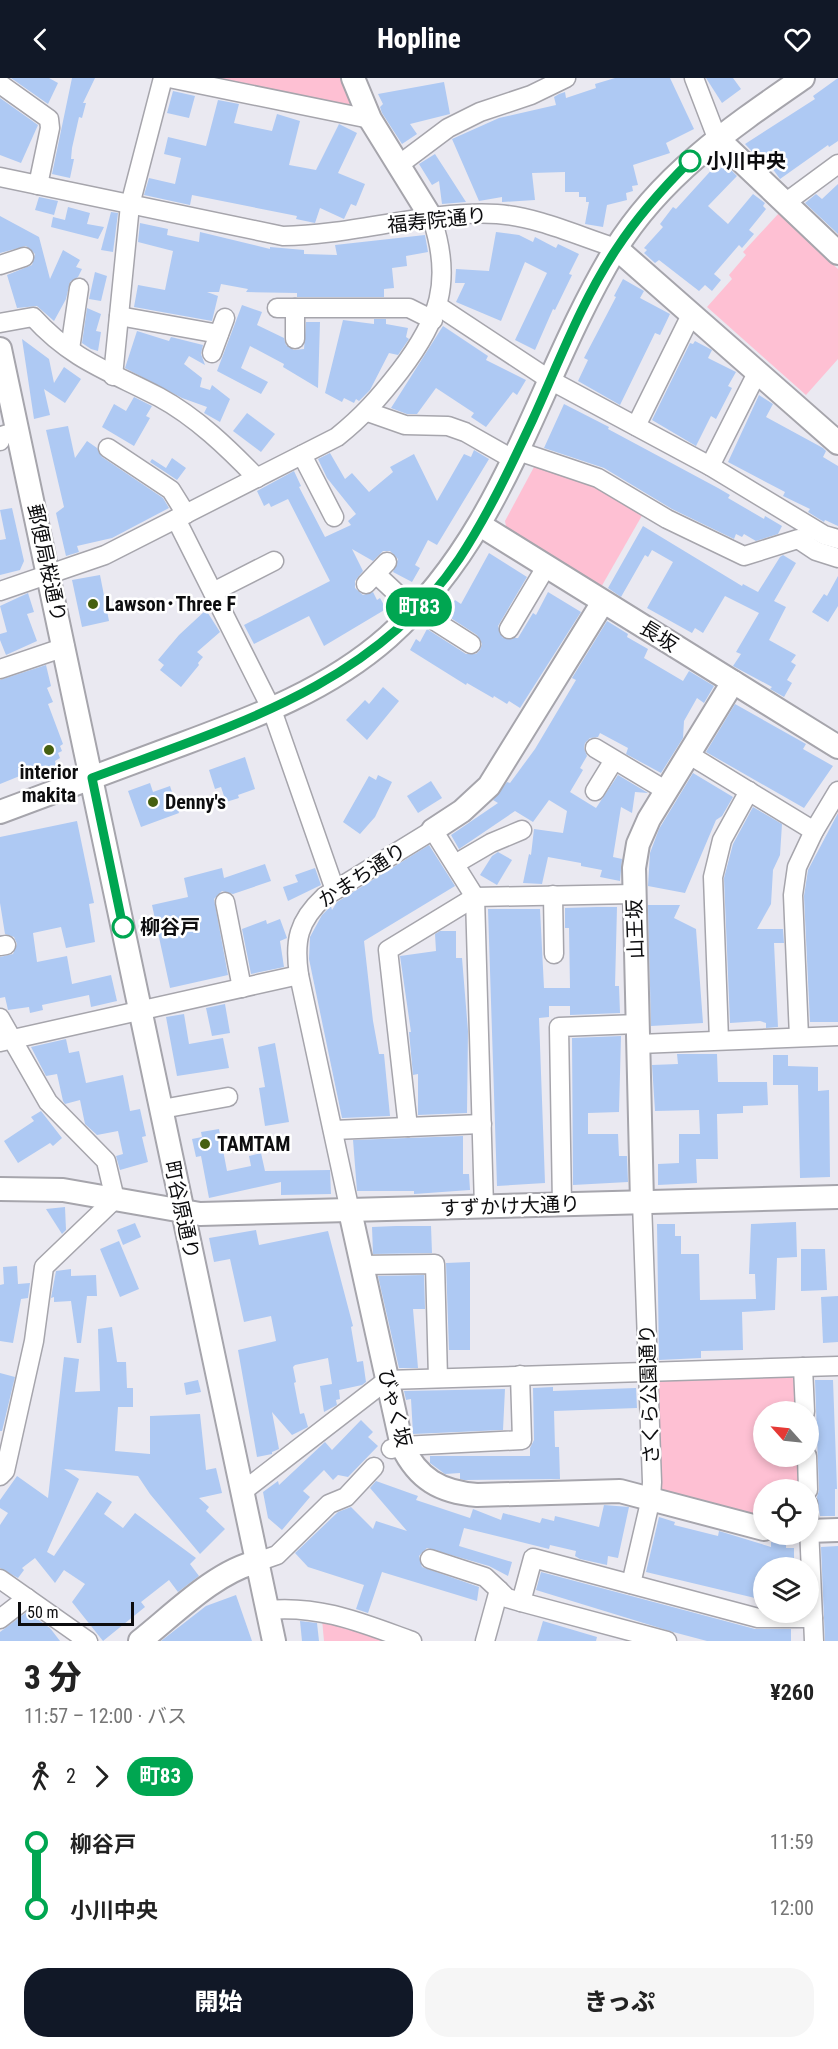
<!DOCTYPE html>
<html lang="ja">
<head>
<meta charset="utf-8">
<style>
  body { margin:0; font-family:"Roboto Condensed","Noto Sans JP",sans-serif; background:#f6f6f6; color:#222; height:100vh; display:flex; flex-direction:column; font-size:22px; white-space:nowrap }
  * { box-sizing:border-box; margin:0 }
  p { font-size:20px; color:#767676 }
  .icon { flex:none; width:33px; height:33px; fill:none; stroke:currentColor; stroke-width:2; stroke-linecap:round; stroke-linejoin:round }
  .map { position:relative; height:1563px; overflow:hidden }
  .side { display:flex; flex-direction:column; background:#fff; flex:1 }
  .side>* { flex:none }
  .badge { padding:0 12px; border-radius:20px; font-size:21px; line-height:39px }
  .needle { width:39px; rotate:297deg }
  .tools { position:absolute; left:753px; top:1323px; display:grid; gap:12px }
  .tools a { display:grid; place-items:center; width:66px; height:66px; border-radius:50%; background:#fff; box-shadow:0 3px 9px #0003; font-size:30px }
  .scale { position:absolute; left:18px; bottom:15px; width:116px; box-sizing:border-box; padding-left:6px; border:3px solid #0d0d0f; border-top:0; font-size:16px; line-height:21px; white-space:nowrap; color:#0d0d0f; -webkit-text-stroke:4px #fff; paint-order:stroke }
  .map>.badge { position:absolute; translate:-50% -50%; box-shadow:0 0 0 3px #fff }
  .legs { display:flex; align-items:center; gap:9px; height:66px; padding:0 24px; font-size:20px }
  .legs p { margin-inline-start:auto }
  .summary { display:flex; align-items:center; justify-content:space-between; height:102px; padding:0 24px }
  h1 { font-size:33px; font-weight:800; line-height:45px }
  .button { display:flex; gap:12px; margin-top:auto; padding:12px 24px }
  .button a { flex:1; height:69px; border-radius:24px; background:#111827; color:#fff; font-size:24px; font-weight:800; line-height:69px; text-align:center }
  .button a+a { background:#f6f6f6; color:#222 }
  ul { padding:0 24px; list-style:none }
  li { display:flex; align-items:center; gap:21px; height:66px; font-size:22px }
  li i { display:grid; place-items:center; width:9px; height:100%; margin:0 8px; background:currentColor }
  li i::after { content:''; width:15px; height:15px; margin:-8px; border:4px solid; border-radius:50%; background:#fff }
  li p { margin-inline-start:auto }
  li:first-child i { background:linear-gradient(#0000 50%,currentColor 0) }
  li:last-child i { background:linear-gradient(currentColor 50%,#0000 0) }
  header { display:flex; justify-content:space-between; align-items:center; height:78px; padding:0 24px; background:#111827; color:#fff; font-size:27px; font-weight:800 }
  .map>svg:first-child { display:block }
  .green { fill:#fec0d3 }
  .building { fill:#aec9f3 }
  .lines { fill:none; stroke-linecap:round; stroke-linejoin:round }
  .minor-casing { stroke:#a6a5ac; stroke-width:21 }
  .tertiary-casing { stroke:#a6a5ac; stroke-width:26 }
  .minor { stroke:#fff; stroke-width:18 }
  .tertiary { stroke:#fff; stroke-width:22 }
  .line-1-casing { stroke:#fff; stroke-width:14 }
  .line-1 { stroke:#00a651; stroke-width:9 }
  .stop-1-dot { fill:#fff; stroke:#00a651; stroke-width:3 }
  .poi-dot { fill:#466010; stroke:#fff; stroke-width:2 }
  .labels { text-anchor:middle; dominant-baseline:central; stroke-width:5; stroke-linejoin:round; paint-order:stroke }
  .stop-label { font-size:20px; font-weight:bold; fill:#0d0d0f; stroke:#fff; text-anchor:start }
  .street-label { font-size:20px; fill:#0d0d0f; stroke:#fff }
  .poi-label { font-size:20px; font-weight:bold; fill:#0d0d0f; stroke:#fff; text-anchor:start }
</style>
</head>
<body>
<header><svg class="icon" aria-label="back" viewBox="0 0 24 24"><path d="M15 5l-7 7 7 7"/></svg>Hopline<svg class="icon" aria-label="heart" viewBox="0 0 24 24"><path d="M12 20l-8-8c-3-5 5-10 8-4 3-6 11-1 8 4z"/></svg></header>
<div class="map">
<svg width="838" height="1563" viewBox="0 0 838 1563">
  <rect width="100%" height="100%" fill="#eae9f1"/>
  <!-- green -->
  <g class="green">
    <polygon points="206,0 342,0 353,25 347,30"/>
    <polygon points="779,135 838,191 838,281 806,317 707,229 732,201 729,197 746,177 743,174"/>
    <polygon points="540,387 598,407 644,434 600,511 507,453 505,443 534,389"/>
    <polygon points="790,1298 797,1303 798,1333 764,1334 764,1378 800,1379 801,1411 764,1412 763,1442 664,1414 660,1407 657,1306 662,1302"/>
    <polygon points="322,1541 390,1563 324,1563"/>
  </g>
  <!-- building -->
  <g class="building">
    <polygon points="11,0 49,0 58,5 48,26"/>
    <polygon points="72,0 95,0 83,25 86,25 82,40 79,39 72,70 71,81 74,81 70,100 52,96"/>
    <polygon points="615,0 670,0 694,51 666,65 670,75 633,87 638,107 632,108 633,113 626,115 627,122 607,127 603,149 585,146 589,124 586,124 586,119 579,119 579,114 565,114 565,94 532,95 535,122 502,124 502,119 479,123 452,61 499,40 556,27 554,19 559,16 565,14 566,20 596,10 595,6"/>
    <polygon points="706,0 733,0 741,11 722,25"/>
    <polygon points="838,0 838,63 829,69 828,67 780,101 764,79 760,82 745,66 815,21 813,18"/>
    <polygon points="444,4 450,36 410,46 417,56 402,66 382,35 380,29 383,26 378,16"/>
    <polygon points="173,13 195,18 189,40 167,35"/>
    <polygon points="0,20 38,47 21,85 0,77"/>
    <polygon points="218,22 239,26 234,45 272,53 277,36 300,43 289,87 316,92 339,46 357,55 338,95 365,106 356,128 351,126 344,141 320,130 315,145 296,141 297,138 192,117 190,127 144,117 149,100 175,106 181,80 164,76 168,59 206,68"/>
    <polygon points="435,76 448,96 466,124 442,126 439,103 432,107 419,86"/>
    <polygon points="725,86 737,98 708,128 728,146 753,116 765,125 763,128 766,131 749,152 754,156 742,170 739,167 714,196 721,202 712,213 705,207 699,213 659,182 655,185 644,175 647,172 644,170 663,149 660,146 673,129 676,131 716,87 720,91"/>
    <polygon points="838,106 838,156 805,125 816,116 822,121"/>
    <polygon points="39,119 58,123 54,137 35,132"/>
    <polygon points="68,129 90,135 87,146 104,149 98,161 51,149 53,139 65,142"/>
    <polygon points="111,134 118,135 113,174 101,172"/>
    <polygon points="0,138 39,159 50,201 63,172 80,182 76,189 82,191 78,199 70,204 66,221 54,243 37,228 17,230 7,197 32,187 35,176 26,168 0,175"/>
    <polygon points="140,145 168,151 167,157 199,164 200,154 270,171 270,169 304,172 304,176 337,177 335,167 425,157 428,174 406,178 407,188 392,190 394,210 384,211 384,219 297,219 297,215 246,214 248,211 221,206 219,214 207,214 218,218 212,243 134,229 138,207 165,212 173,173 138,164"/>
    <polygon points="496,154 519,157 533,164 535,159 556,170 558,166 579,176 569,196 572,197 555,232 553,231 535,272 515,262 547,195 525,184 501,243 456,224 465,205 455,205 456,191 489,193"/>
    <polygon points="95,194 107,198 101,223 89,221"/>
    <polygon points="623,201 644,213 640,220 670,236 660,257 655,255 620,327 578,303 588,282 584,280 616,219 614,218"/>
    <polygon points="242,227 262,234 257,247 284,260 286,267 294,272 304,271 306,244 320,244 318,310 283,289 284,286 250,268 241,290 268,304 261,316 217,293"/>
    <polygon points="87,230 101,236 96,253 101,254 98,273 91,271 82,265"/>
    <polygon points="374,241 386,241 386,246 408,250 406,259 409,261 398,277 389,275 370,312 359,323 356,321 354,325 344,320 342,324 325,315 343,242 374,246"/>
    <polygon points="443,248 488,278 486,282 526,302 517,317 513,314 486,349 471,339 474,335 436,310 417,336 407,336 391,330"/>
    <polygon points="137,253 169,263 171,259 203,267 201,276 205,287 189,278 184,286 202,300 200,309 210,312 212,307 230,321 220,344 204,335 207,329 182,320 125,290"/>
    <polygon points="22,261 49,281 54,305 64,289 81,301 65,325 44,311 50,337 34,341"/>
    <polygon points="695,263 712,272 708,280 736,294 728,308 732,310 716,341 711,338 696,368 652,342 690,265 693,266"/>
    <polygon points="759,317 773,326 766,339 823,370 826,373 823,379 838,388 838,448 825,442 824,444 808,434 810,431 783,418 785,414 728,384"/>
    <polygon points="134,319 152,328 146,338 150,340 134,368 102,349 114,326 126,333"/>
    <polygon points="564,326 609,349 608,351 718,410 730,417 728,420 764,441 765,438 782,448 778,456 756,463 744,456 742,459 736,456 734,461 672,431 604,390 544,370"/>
    <polygon points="247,335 275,356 261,374 233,353"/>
    <polygon points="68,348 75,380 87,363 97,370 102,379 163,420 169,430 112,460 77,468 79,474 66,478 56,435 64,429 46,352"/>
    <polygon points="474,372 489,381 437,467 428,462 415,487 420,490 412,504 393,494 398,481 390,473 383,473 373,483 352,471 363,493 355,503 355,510 363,517 373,514 377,522 380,520 386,531 324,568 309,538 254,566 244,547 330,503 288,421 271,429 269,425 264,428 257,413 294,393 301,408 299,409 325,459 351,447 348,443 356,436 327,400 318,381 330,375 345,401 352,395 369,414 393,394 390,389 414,376 437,423 464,376 471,379"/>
    <polygon points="172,380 186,390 177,402 150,384 152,381 166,390"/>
    <polygon points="12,430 24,483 20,492 0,497 0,462 6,461 0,432"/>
    <polygon points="643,448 742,508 743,506 758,514 780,479 783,477 796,485 774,523 786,529 769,562 796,577 791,584 796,587 787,602 792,605 784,619 770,611 772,609 733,588 741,576 736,574 759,535 725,518 703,555 695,550 692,555 647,530 673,484 652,472 648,479 645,477 621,519 608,510"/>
    <polygon points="489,475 527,499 498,548 503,560 518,560 533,535 536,537 548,514 581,534 520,630 509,623 507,626 494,618 493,620 467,605 466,607 410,572 416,561 420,564 427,551 466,576 476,576 480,572 482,566 477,557 446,537 455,522 461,526"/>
    <polygon points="100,497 109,543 82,549 72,502"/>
    <polygon points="838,498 838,528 828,544 812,534 824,516 827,518"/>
    <polygon points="28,515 34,534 27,536 37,563 6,577 0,562 0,556 7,554 0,528"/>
    <polygon points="206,532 220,554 197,574 203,579 198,585 199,587 181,609 160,592 164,587 158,582 179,557"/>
    <polygon points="607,543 628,556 627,559 648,571 644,580 683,603 689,593 714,608 704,625 697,620 684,643 683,660 661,695 626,676 628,670 600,655 598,659 590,660 585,665 584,670 587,678 580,690 583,692 570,714 596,730 618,697 648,715 635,714 632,735 621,729 613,779 622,781 620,803 600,799 602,792 581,788 581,785 548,779 542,806 523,805 529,776 531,777 534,751 563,755 567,733 549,722 533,744 515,733 459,771 451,757 498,725 493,722 507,704 510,705 535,671 576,602 572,600"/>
    <polygon points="46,587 51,608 47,610 53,624 48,626 63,666 60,668 62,673 58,675 60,680 55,683 56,688 33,697 32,693 0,706 0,602"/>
    <polygon points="383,609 399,623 367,662 346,642 365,622 369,626"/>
    <polygon points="735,626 806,666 803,671 833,688 804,730 706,674"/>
    <polygon points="245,679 255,711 238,717 239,720 226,724 221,709 215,711 209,692"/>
    <polygon points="693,695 733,719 722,738 716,742 685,815 648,808 650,775 659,751"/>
    <polygon points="378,697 392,704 375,739 360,756 343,744 369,698 376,702"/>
    <polygon points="431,703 442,720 418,735 407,718"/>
    <polygon points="150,705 153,714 170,708 179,735 141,749 128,713"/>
    <polygon points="753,729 782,746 780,777 773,792 771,826 757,851 783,851 784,865 774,865 778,949 766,950 766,945 760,943 730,945 724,800 733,766"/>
    <polygon points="838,735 838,944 810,944 804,818 808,792"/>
    <polygon points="77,743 94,825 89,826 95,864 66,870 61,849 33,855 37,884 67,878 72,906 111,897 117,923 91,929 89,917 42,927 43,932 30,935 29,929 8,932 5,919 0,920 0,879 13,876 17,866 14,859 5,856 0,825 0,759"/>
    <polygon points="429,767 455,808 364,863 373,943 379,976 384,976 390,1038 342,1040 309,881 310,859 322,837 331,828 332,832 337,824"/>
    <polygon points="498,774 512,782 497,807 480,797 492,778"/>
    <polygon points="265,786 271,803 233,816 222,813 214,821 228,897 170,910 152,827 188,819 184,800 222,790 224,800"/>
    <polygon points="315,790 321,807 288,823 283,809 298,804 295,797"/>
    <polygon points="648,827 680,827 674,840 696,851 703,945 651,948"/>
    <polygon points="597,829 617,829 615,908 619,908 620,935 570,937 570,928 549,928 549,939 539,940 545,1105 497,1108 488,831 540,831 544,910 570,910 569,850 565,850 565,830"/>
    <polygon points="280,841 287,860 280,863 284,889 251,896 242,851 266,842 267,846"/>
    <polygon points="440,853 456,853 456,880 462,880 468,953 467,1035 418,1037 418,996 413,997 409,954 411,954 400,878 436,873 435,856"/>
    <polygon points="225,926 230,955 212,958 206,930"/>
    <polygon points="184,936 189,966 223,960 229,990 177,998 166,939"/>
    <polygon points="621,958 619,1034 588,1035 588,1056 618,1056 619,1078 627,1078 628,1104 573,1107 572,960"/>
    <polygon points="66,961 69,975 79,973 86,1005 123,997 130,1033 140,1031 146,1058 142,1059 148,1084 120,1092 116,1078 123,1076 118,1053 97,1057 85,1046 80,1022 65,1026 63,1023 57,996 46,998 31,969"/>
    <polygon points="275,965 289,1044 265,1048 259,1010 265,1009 258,969"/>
    <polygon points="677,976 717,976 718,1004 767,1004 768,1027 743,1028 743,1035 717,1036 718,1081 696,1081 697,1105 658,1107 658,1086 679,1085 679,1056 700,1056 699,1032 655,1033 652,987 678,986"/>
    <polygon points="773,977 788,977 788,988 818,989 818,1013 829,1012 830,1099 800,1100 798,1007 773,1007"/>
    <polygon points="41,1033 62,1060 53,1068 50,1065 18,1085 4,1063 34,1043 31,1039"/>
    <polygon points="219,1051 227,1093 251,1088 249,1078 261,1075 265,1093 330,1092 331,1116 281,1117 281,1104 209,1120 201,1078 196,1079 192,1061 202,1059 201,1054"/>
    <polygon points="463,1058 463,1096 469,1096 470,1112 414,1116 414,1113 357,1113 353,1062"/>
    <polygon points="65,1129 66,1152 62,1156 46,1131"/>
    <polygon points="796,1144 797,1179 777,1180 775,1232 742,1234 743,1272 701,1273 701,1280 659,1282 657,1146 675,1146 675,1158 681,1158 681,1176 699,1176 700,1222 756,1221 755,1196 749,1196 751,1146"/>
    <polygon points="135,1145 141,1159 123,1167 117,1152"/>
    <polygon points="396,1148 431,1148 432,1175 373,1176 372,1149"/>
    <polygon points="256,1152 259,1167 328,1153 353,1248 351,1249 357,1284 363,1283 366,1304 362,1307 339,1312 340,1321 336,1322 337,1327 324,1334 320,1308 332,1306 328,1280 295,1287 293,1289 296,1304 294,1305 300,1336 304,1335 308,1349 292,1357 272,1334 279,1371 272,1374 272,1376 257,1379 238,1272 276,1263 271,1238 244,1244 230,1181 214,1184 209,1160"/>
    <polygon points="119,1163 139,1211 120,1219 100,1171"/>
    <polygon points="801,1171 825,1171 827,1212 801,1213"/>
    <polygon points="470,1184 470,1272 449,1272 446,1185"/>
    <polygon points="17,1188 18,1206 30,1205 28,1220 21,1221 13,1265 0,1263 0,1207 4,1206 3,1189"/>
    <polygon points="71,1191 71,1198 96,1197 97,1218 87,1218 81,1265 77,1265 71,1223 54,1224 54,1219 51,1220 56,1193"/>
    <polygon points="424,1197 425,1231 413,1231 418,1290 399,1290 378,1198"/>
    <polygon points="838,1218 838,1264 823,1265 821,1219"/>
    <polygon points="112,1249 117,1284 126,1284 127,1310 133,1310 133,1329 118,1329 115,1373 150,1376 150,1338 200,1336 206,1392 216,1390 222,1415 199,1420 209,1429 206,1433 225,1451 200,1476 150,1416 138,1398 64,1391 79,1401 47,1474 54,1478 97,1414 112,1424 104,1436 123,1450 135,1435 196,1480 190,1486 199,1498 178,1514 169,1502 141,1524 145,1529 103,1563 72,1524 85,1506 64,1492 55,1505 35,1480 22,1490 24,1492 18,1500 0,1490 0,1447 8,1435 0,1430 0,1422 17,1398 48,1420 64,1279 79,1281 75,1314 100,1313 98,1251"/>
    <polygon points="0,1295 15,1299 2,1353 0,1353"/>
    <polygon points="198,1302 201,1314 186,1317 184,1305"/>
    <polygon points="815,1302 833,1302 837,1411 835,1411 835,1438 820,1438 817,1419 819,1412"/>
    <polygon points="553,1309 553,1313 636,1310 637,1330 554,1333 555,1369 559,1369 560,1401 464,1402 460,1401 460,1395 445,1396 430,1385 430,1378 530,1378 530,1370 534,1362 533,1310"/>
    <polygon points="505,1311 503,1352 413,1356 411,1321 406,1322 404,1313"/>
    <polygon points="361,1342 373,1354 368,1359 378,1368 348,1399 338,1397 333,1402 324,1392 303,1413 310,1419 282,1452 268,1440 263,1414 278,1403 279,1407 325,1364 332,1372"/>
    <polygon points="376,1403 418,1418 416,1422 470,1440 473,1431 501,1442 503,1435 540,1445 542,1440 554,1443 555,1438 599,1449 604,1427 629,1429 618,1480 608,1478 607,1487 580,1481 575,1478 576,1473 550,1467 549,1471 464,1450 459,1468 512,1484 508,1498 489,1488 427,1470 419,1478 422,1489 479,1509 477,1523 382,1494 368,1535 356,1531 364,1507 308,1489 295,1475 338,1434 351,1429 373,1451 376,1443 407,1453 370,1410"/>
    <polygon points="659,1439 675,1444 674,1447 718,1458 719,1453 771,1469 771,1464 786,1465 786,1470 794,1470 794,1490 763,1490 755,1520 646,1494"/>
    <polygon points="838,1468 838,1563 825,1563 821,1469"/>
    <polygon points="541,1494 755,1551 791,1551 791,1563 707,1563 673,1554 536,1512"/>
    <polygon points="236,1517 252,1563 161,1563 206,1528"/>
    <polygon points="27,1534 50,1550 60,1563 0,1563 0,1554"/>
    <polygon points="300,1543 317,1545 319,1563 302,1563"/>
    <polygon points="543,1543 597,1559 596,1563 537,1563"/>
  </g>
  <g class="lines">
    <!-- minor casing -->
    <g class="minor-casing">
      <g id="minor">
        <polyline points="169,0 370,41"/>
        <polyline points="694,0 717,60"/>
        <polyline points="0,6 49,41 50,50 38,107"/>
        <polyline points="400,86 448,50 480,34 531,17 566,0"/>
        <path d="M0 99 283 158C354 157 427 132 497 136 538 139 578 158 616 170"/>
        <polyline points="785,125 838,86"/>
        <polyline points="0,187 24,179"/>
        <polyline points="438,228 550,302 710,388 824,457 838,461"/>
        <polyline points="277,230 409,230 433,242"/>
        <polyline points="119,238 219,256"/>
        <path d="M0 245 33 239C72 282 109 293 159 319 196 339 228 370 257 400"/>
        <polyline points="295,261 295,230"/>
        <polyline points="70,271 79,210"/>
        <polyline points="212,275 225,240"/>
        <polyline points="113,298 130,127 163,0"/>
        <polyline points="368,334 405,347 448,348 465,354 514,382"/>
        <polyline points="636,348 691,237"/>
        <polyline points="0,363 1,358 18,353"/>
        <polyline points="108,370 171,412 186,436"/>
        <polyline points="518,373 598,400 667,441 744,478 798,461 816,473 838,480"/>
        <polyline points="302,377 334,439"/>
        <polyline points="710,388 757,295"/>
        <polyline points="176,441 272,632 335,812"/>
        <polyline points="376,496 408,526 471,566"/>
        <polyline points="366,506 387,484"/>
        <path d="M0 513 105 477 337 359C363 338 379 320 400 293 439 242 453 204 432 141"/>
        <polyline points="213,514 274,483"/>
        <polyline points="509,551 546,489"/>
        <polyline points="0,591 65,569"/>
        <polyline points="595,670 665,712"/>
        <polyline points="688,676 814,753"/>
        <polyline points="595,713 614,682"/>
        <polyline points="455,786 491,765 522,752"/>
        <polyline points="553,817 554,876"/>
        <polyline points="225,824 242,910"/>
        <polyline points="0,868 6,867"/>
        <polyline points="0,940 48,1024 106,1083 115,1121 44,1189 34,1263 5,1393 0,1398"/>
        <polyline points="799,959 793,817 797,789 814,753 838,713"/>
        <polyline points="719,962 713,799 722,762 749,713"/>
        <polyline points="0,964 299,897"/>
        <polyline points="639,966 838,958"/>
        <polyline points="162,1031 228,1019"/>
        <polyline points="408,1049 388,872 475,819 634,816"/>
        <polyline points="333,1052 482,1046"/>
        <polyline points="562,1127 559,949 638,946"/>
        <path d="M350 1133 299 897C294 863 298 843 324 819L433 752 475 819 484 1129"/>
        <polyline points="362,1187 435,1186 438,1300"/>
        <polyline points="803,1289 805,1334"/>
        <polyline points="391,1371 402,1368 522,1362 520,1297"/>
        <polyline points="807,1378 808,1412"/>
        <polyline points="242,1414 387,1302 838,1288"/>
        <polyline points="808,1426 814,1563"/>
        <polyline points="430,1481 485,1499 499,1512 485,1563"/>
        <polyline points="257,1484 277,1477 329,1426 346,1419 374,1389"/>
        <polyline points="0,1501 88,1563"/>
        <polyline points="631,1506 651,1420 652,1404 642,1124"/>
        <polyline points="499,1512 507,1520 521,1524 667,1563"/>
        <polyline points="521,1524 533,1480 758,1540 813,1540"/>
        <path d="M267 1532C321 1527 362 1545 412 1563"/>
        <polyline points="0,1541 27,1520"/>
      </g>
    </g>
    <!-- tertiary casing -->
    <g class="tertiary-casing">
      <g id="tertiary">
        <polyline points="353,0 370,41 432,141"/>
        <polyline points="717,60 838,175"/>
        <polyline points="616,170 838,365"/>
        <polyline points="0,271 274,1563"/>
        <polyline points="480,447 838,669"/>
        <path d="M0 734C59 712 118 690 177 668 252 640 327 613 388 559 507 453 536 303 615 172 661 97 732 49 803 0"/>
        <polyline points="433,752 462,733 489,708 603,524"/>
        <polyline points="0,1111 63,1112 200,1136 838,1119"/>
        <polyline points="642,1124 634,790 638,766 649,741 733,604"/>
        <path d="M350 1133 402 1368C418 1401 440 1414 477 1417L620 1413 764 1451"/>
        <polyline points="808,1453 838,1452"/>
        <path d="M140 1563C173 1537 216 1493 257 1484"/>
      </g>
    </g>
    <!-- minor -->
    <use href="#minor" class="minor"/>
    <!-- tertiary -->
    <use href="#tertiary" class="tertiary"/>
  </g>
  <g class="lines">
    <!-- line-1 casing -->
    <g class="line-1-casing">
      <path id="line-1" d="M123 849 92 700C228 649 373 609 459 481 488 437 511 388 533 341 559 284 582 222 617 170 638 138 663 110 690 83"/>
    </g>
    <!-- line-1 -->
    <use href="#line-1" class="line-1"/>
  </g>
  <!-- markers -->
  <g class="stop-1-dot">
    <circle cx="690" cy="83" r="10"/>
    <circle cx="123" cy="849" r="10"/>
  </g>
  <g class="poi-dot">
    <circle cx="93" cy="526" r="6"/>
    <circle cx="49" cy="672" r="6"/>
    <circle cx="153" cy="724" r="6"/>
    <circle cx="205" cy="1066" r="6"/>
  </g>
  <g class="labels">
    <!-- stop labels -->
    <g class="stop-label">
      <text x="706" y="83">小川中央</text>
      <text x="140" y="849">柳谷戸</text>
    </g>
    <!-- street labels -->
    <g class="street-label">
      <text transform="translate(437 142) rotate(-6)">福寿院通り</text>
      <text transform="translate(47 485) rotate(78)">郵便局桜通り</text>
      <text transform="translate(659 558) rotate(32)">長坂</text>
      <text transform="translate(362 797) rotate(-33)">かまち通り</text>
      <text transform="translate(635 851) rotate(-92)">山王坂</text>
      <text transform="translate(510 1128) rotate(-2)">すずかけ大通り</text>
      <text transform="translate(182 1132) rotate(78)">町谷原通り</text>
      <text transform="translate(649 1316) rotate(-92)">さくら公園通り</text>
      <text transform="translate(395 1330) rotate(76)">びゃく坂</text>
    </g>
    <!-- poi labels -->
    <g class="poi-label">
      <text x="105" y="526">Lawson･Three F</text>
      <text x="49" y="694" text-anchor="middle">interior<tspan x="49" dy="23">makita</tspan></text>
      <text x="165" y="724">Denny's</text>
      <text x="217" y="1066">TAMTAM</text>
    </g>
  </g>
</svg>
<div class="tools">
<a><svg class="needle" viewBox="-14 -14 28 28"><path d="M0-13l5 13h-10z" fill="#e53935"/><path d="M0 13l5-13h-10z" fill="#767676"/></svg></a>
<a><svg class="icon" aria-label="locate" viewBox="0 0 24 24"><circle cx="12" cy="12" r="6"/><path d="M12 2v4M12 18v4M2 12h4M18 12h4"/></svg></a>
<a><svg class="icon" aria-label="layers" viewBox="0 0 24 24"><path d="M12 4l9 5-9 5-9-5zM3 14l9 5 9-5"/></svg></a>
</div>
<div class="scale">50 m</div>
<b class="badge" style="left:419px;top:529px;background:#00a651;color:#fff">町83</b>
</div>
<section class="side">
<div class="summary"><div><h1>3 分</h1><p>11:57 – 12:00 · バス</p></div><b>¥260</b></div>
<div class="legs"><svg class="icon" aria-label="walk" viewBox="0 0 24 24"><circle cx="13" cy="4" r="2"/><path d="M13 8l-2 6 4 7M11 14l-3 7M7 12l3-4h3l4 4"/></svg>2<svg class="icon" aria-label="forward" viewBox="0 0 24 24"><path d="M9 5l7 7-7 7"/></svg><b class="badge" style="background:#00a651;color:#fff">町83</b></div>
<ul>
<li><i style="color:#00a651"></i><b>柳谷戸</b><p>11:59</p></li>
<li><i style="color:#00a651"></i><b>小川中央</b><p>12:00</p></li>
</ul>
<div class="button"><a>開始</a><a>きっぷ</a></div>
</section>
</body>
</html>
